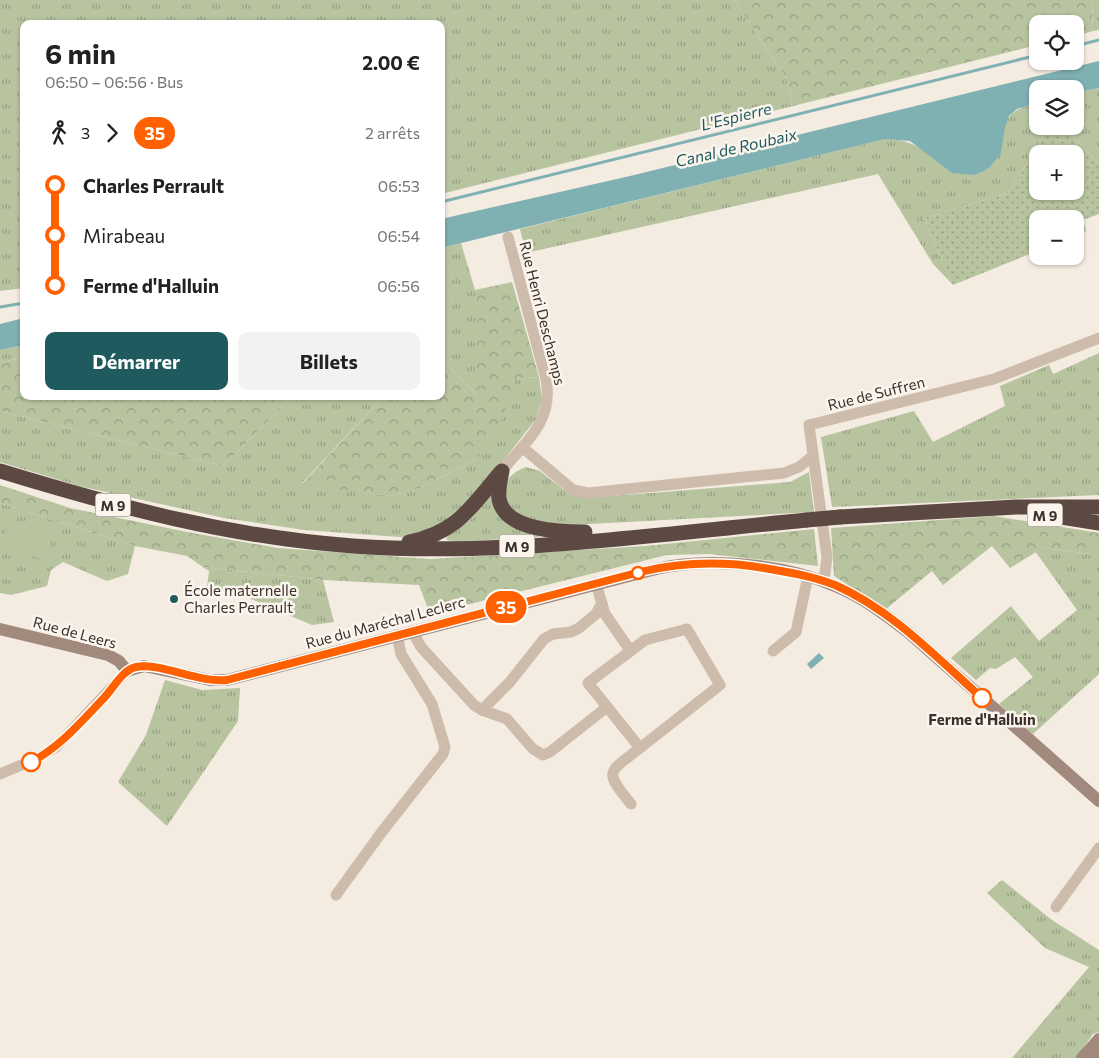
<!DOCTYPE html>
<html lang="fr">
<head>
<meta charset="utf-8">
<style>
  body { margin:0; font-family:Commissioner,sans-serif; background:#f2f2f2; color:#222; height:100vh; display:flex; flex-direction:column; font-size:19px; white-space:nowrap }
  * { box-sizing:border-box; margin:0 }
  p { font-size:16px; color:#767676 }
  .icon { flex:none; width:28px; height:28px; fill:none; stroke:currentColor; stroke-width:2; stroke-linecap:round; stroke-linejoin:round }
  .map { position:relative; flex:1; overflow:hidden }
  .side { position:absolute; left:20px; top:20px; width:425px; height:380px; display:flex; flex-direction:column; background:#fff; border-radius:10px; box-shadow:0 1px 4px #0004 }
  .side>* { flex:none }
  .badge { padding:0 10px; border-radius:16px; font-size:18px; line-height:32px }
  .controls { position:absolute; left:1029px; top:15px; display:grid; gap:10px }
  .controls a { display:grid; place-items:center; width:55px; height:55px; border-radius:10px; background:#fff; box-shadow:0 1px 4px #0004; font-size:25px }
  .map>.badge { position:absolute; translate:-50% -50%; box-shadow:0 0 0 2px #fff }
  .legs { display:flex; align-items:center; gap:8px; height:55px; padding:0 25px; font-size:16px }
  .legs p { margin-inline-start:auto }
  .overview { display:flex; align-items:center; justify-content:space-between; height:85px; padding:0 25px }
  h1 { font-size:28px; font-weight:700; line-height:38px }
  .button { display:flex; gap:10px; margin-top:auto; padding:10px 25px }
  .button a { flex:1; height:58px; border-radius:10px; background:#1f5a5e; color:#fff; font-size:20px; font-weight:700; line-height:58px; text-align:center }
  .button a+a { background:#f2f2f2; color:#222 }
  ul { padding:0 25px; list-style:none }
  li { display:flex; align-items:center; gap:18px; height:50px; font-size:19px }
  li i { display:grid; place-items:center; width:8px; height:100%; margin:0 6px; background:currentColor }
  li i::after { content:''; width:12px; height:12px; margin:-6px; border:4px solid; border-radius:50%; background:#fff }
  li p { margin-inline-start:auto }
  li:first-child i { background:linear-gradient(#0000 50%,currentColor 0) }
  li:last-child i { background:linear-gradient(currentColor 50%,#0000 0) }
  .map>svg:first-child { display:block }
  .grass { fill:url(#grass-tufts) }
  .forest { fill:url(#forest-crowns) }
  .garden { fill:url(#garden-dots); fill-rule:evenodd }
  .pitch { fill:#b8c4a0 }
  .water { fill:#7fb0b2 }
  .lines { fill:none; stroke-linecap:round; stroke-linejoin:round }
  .stream { stroke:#7fb0b2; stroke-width:3 }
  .street { stroke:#cdbbac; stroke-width:11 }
  .secondary { stroke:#a18a7d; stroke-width:12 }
  .highway { stroke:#5c4a42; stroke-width:15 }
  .highway-bridge { stroke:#5c4a42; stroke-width:15 }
  .line-1-casing { stroke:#fff; stroke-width:11 }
  .line-1 { stroke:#ff6000; stroke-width:8 }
  .stop-1-dot { fill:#fff; stroke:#ff6000; stroke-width:2.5 }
  .poi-dot { fill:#1f5a5e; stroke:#fbf5ee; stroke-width:2 }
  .labels { text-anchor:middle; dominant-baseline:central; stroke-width:5; stroke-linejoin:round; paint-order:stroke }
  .shield { fill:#fbf5ee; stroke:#756b66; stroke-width:1 }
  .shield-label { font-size:14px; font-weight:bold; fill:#3b302b }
  .street-label { font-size:15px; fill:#3b302b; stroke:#fbf5ee }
  .poi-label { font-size:15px; fill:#3b302b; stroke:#fbf5ee; text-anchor:start }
  .stop-label { font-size:15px; font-weight:bold; fill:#3b302b; stroke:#fbf5ee }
  .water-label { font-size:16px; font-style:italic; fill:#1f5a5e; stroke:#fbf5ee }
</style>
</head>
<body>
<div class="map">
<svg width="1099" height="1058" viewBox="0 0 1099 1058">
  <defs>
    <pattern id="grass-tufts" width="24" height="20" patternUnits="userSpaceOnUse" patternTransform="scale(1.25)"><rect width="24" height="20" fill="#b8c4a0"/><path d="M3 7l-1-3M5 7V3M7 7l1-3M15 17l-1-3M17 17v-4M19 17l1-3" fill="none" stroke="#97a083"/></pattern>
    <pattern id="forest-crowns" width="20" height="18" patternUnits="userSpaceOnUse" patternTransform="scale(1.25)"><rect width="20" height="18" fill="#b8c4a0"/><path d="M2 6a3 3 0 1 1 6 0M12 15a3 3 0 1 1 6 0" fill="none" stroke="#97a083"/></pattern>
    <pattern id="garden-dots" width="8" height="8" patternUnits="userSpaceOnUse" patternTransform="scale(1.25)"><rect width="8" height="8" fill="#b8c4a0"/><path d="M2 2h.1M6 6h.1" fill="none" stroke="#97a083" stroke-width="1.8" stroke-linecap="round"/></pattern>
  </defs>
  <rect width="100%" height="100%" fill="#f4ebe1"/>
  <!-- grass -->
  <g class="grass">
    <polygon points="0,0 734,0 786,78 793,106 441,194 441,24 24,24 24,288 0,291"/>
    <polygon points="1092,0 1099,0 1099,30 1093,31"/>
    <polygon points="1099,88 1099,164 1063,126 1075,126 1075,93"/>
    <path d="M1037 103 1038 126H1050L1008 193 924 218 953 285 933 264 878 174 526 253 520 229 885 139C917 139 929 155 952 173L1001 153C1006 121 1002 112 1037 103Z"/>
    <polygon points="461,243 475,290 476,394 441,359 441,248"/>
    <polygon points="24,345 24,358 0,362 0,350"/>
    <polygon points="1099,353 1099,495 832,507 821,437 914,411 933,442 1005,406 1000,386 1049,365 1053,374"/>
    <polygon points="539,377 542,399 536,419 482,488 457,516 413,538 304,530 224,518 79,486 0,462 0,411 223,466 293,396 384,396 302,483 390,496 418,489 475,460 516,379"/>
    <path d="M526 467 540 471 564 490 600 497 790 482 809 472 814 512 570 525C555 524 538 525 524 517 497 503 497 478 526 467Z"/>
    <polygon points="492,492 540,535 539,537 457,542 447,540 446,538 470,520"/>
    <polygon points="0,503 135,546 128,574 107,581 63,562 51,570 47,586 11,595 0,593"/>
    <polygon points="1043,548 1099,555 1099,674 1033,734 999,704 1033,677 1015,657 996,669 990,668 976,680 951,658 1011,606 1039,641 1077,610 1035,551"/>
    <polygon points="203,567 323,580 334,622 312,625 249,598 207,587 209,571"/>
    <polygon points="165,680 202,690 240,688 238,721 167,826 118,782 146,735"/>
    <polygon points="1002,880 1052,920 1099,950 1099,1032 1093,1034 1076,1058 1012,1058 1089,967 1045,948 987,893"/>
  </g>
  <!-- forest -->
  <g class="forest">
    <polygon points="734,0 1092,0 1093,31 1075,36 1075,24 1038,24 1037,45 793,106 786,78"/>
    <polygon points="512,282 539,377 516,379 496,434 475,460 418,489 390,496 302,484 384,396 441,396 441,359 475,393 475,290"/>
    <polygon points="24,358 24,396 293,396 223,466 0,411 0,362"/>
    <polygon points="0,485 70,508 187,532 278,548 430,559 646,546 814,529 818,566 709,554 667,555 430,614 419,585 323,580 203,567 187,556 135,546 0,503"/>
    <polygon points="994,516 1099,533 1099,555 1043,548 1010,568 992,546 943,585 932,571 886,609 834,576 831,528"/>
  </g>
  <!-- garden -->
  <path class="garden" d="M1050 126H1063L1099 164V214L1083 220 1086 231 1075 236V219H1038L1037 251 953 285 924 218 1008 193ZM1038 154H1075V191H1038Z"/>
  <!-- pitch -->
  <polygon class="pitch" points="9,520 54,532 46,560 1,548"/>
  <!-- water -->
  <g class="water">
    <polygon points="1099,61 1099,88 1075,93 1075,89 1038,89 1037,103 1017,109 1009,116 1005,128 1001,153 989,168 975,175 952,173 910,141 885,139 441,248 441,219 630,176"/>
    <polygon points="24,318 24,345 0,350 0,324"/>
    <polygon points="819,653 824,658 811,669 807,664"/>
  </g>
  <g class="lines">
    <!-- stream -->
    <g class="stream">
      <polyline points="1075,46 1099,40"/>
      <polyline points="441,202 1038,55"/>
      <polyline points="0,307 24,303"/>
    </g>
    <!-- street -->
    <g class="street">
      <polyline points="522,447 573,490 588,493 784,473 799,467 813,456"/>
      <path d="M502 471C526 441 554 421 546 379L508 237"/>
      <polyline points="824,581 827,557 809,425 994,379 1099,338"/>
      <polyline points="596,583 605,614 630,650"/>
      <polygon points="687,629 720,685 640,748 588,683 645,640"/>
      <polyline points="412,631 421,647 474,705 482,710 509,683 544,639 553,634 571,632 579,628 596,614 602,603"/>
      <polyline points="773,651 796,632 808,576"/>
      <polyline points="482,710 507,719 533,749 543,755 550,752 607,707"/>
      <polyline points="0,774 36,759 56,747 127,671"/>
      <path d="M631 804C603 770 608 773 640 748"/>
      <polyline points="336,895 381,833 443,754 445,747 432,704 401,654 397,635"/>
      <polyline points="1056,907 1099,848"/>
    </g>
    <!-- secondary -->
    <g class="secondary">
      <path d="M0 629 108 655 119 661 127 671 144 666 210 680H227L656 569C709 557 785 564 835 586 862 597 886 615 909 633L1099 801"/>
      <polyline points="1082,1058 1099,1039"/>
      <polyline points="1093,1058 1099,1051"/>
    </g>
    <!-- highway -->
    <g class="highway">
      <path d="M0 471C118 507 229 537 353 546 504 557 657 534 807 520"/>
      <path d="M502 471C500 480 498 490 499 499 505 531 560 532 585 532"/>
      <polyline points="1049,515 1099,523"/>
      <polyline points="840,517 1016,507 1099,507"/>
      <path d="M409 542C457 533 471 507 501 472"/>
    </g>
    <!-- highway-bridge -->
    <polyline class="highway-bridge" points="807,520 840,517"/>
  </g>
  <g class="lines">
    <!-- line-1 casing -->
    <g class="line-1-casing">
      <path id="line-1" d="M31 762C60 747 81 722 103 699 113 689 122 670 136 667 159 662 198 683 227 680L640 572C682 562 722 561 764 568 788 572 812 576 835 585 892 610 937 658 982 698"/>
    </g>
    <!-- line-1 -->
    <use href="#line-1" class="line-1"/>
  </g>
  <!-- markers -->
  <g class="stop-1-dot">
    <circle cx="638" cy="573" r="6"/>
    <circle cx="982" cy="698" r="9"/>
    <circle cx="31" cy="762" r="9"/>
  </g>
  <circle class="poi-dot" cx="174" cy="599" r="5"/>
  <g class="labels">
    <!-- shield labels -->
    <g class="shield">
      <rect x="95.5" y="493.5" width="35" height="23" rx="4"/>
      <rect x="1027.5" y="503.5" width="35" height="23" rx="4"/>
      <rect x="499.5" y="534.5" width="35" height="23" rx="4"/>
    </g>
    <g class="shield-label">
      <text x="113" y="505">M 9</text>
      <text x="1045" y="515">M 9</text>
      <text x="517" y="546">M 9</text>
    </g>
    <!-- street labels -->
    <g class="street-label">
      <text transform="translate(543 313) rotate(76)">Rue Henri Deschamps</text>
      <text transform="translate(876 393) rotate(-14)">Rue de Suffren</text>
      <text transform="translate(385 622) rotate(-15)">Rue du Maréchal Leclerc</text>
      <text transform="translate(75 632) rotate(15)">Rue de Leers</text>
    </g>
    <!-- poi labels -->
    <g class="poi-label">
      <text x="184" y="590">École maternelle<tspan x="184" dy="17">Charles Perrault</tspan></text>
    </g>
    <!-- stop labels -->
    <g class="stop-label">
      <text x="982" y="719">Ferme d'Halluin</text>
    </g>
    <!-- water labels -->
    <g class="water-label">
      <text transform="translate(736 116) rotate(-14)">L'Espierre</text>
      <text transform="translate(736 147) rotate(-13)">Canal de Roubaix</text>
    </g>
  </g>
</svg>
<div class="controls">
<a><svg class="icon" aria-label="locate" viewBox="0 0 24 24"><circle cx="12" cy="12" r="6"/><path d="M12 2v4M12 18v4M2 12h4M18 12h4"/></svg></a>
<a><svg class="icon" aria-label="layers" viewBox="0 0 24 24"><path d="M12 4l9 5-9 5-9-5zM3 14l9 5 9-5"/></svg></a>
<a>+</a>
<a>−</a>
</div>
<b class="badge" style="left:506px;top:607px;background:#ff6000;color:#fff">35</b>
<section class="side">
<div class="overview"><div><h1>6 min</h1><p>06:50 – 06:56 · Bus</p></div><b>2.00 €</b></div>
<div class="legs"><svg class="icon" aria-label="walk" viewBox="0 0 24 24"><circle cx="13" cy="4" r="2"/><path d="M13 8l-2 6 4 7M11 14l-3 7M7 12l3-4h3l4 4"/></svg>3<svg class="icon" aria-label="forward" viewBox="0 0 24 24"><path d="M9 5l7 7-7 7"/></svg><b class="badge" style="background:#ff6000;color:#fff">35</b><p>2 arrêts</p></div>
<ul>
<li><i style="color:#ff6000"></i><b>Charles Perrault</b><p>06:53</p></li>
<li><i style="color:#ff6000"></i><span>Mirabeau</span><p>06:54</p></li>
<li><i style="color:#ff6000"></i><b>Ferme d'Halluin</b><p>06:56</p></li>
</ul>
<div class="button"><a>Démarrer</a><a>Billets</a></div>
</section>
</div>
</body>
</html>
